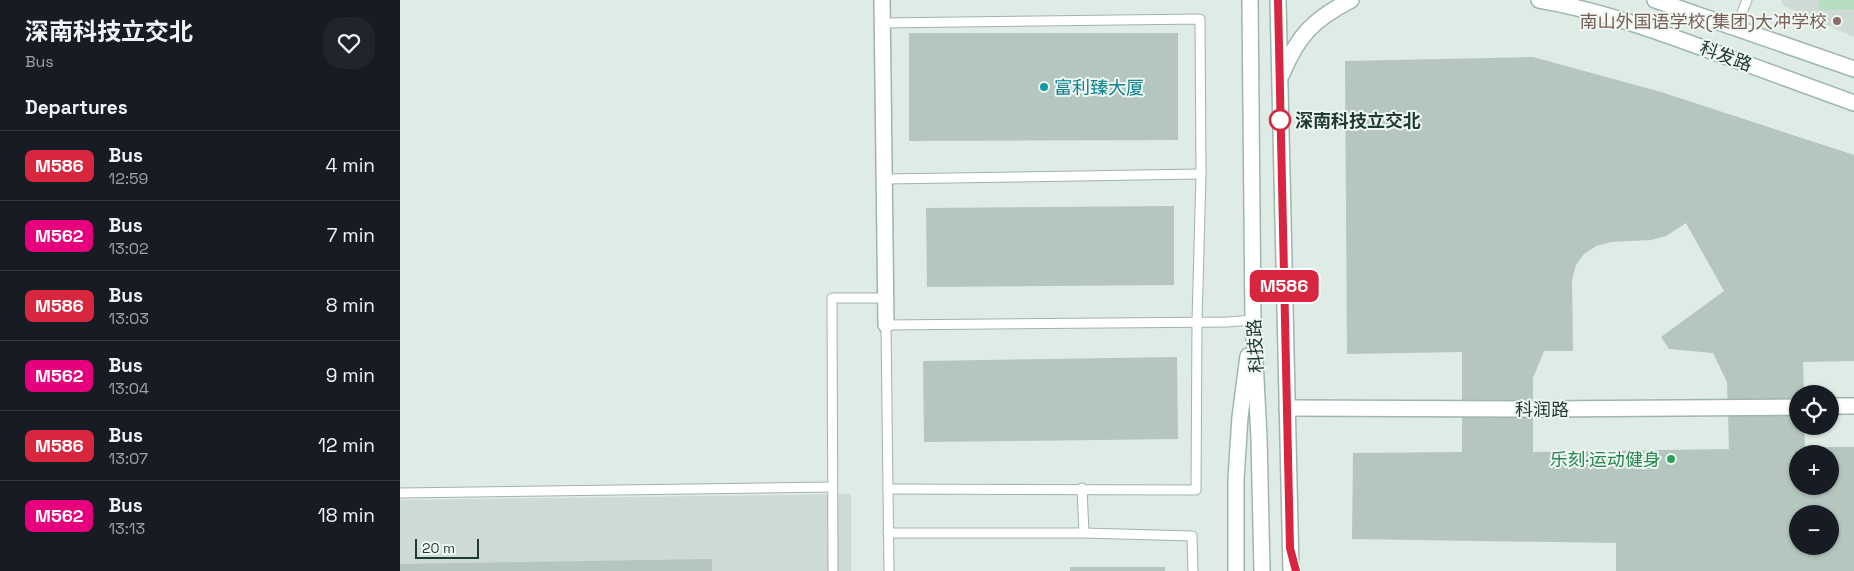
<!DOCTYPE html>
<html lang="en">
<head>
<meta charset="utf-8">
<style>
  body { margin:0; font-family:"Space Grotesk","Noto Sans SC",sans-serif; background:#20242c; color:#f1f3f6; height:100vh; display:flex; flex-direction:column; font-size:19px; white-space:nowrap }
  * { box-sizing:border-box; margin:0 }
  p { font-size:16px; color:#9ea1a6 }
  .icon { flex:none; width:28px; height:28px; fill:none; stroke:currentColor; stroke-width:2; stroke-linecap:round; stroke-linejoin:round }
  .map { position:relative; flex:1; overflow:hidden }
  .sheet { display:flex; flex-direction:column; background:#171b24; width:400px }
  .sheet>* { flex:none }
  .badge { padding:0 10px; border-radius:8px; font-size:18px; line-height:32px }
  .buttons { position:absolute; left:1389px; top:385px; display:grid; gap:10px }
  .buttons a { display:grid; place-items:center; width:50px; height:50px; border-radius:50%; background:#171b24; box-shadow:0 1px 4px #0004; font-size:25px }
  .scale { position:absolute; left:15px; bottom:12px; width:64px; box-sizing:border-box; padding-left:5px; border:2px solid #203b33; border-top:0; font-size:14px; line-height:18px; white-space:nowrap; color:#203b33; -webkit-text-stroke:4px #eff7f3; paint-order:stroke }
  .map>.badge { position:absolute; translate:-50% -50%; box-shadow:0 0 0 2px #fff }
  h2 { padding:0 25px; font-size:19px; line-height:45px }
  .round { display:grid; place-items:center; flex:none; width:52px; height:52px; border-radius:20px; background:#20242c }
  .headline { display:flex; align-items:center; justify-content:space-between; height:85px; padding:0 25px }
  h1 { font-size:24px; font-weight:700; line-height:38px }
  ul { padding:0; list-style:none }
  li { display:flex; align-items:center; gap:15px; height:70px; padding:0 25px; border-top:1px solid #363941 }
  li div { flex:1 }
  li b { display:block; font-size:19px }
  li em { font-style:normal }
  li .badge { min-width:55px; font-weight:700; text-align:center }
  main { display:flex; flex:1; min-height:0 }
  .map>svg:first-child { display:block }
  .built { fill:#cddbd4 }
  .green { fill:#b7ddc0 }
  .building { fill:#b4c6be; fill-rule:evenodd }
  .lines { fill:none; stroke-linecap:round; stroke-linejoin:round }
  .lane-casing { stroke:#a2b3ac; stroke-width:11 }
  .street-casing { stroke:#a2b3ac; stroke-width:18 }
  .secondary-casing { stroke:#9eb7ad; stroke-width:18 }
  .lane { stroke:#fff; stroke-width:9 }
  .street { stroke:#fff; stroke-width:15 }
  .secondary { stroke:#fff; stroke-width:15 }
  .line-casing { stroke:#fff; stroke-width:11 }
  .line { stroke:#d7263d; stroke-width:8 }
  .education-dot { fill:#8d6e63; stroke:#eff7f3; stroke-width:2 }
  .culture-dot { fill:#0f9aa8; stroke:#eff7f3; stroke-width:2 }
  .stop-dot { fill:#fff; stroke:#d7263d; stroke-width:2.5 }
  .leisure-dot { fill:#2e9e5b; stroke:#eff7f3; stroke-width:2 }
  .labels { text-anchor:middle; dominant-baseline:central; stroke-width:4; stroke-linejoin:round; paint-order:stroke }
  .education-label { font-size:18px; fill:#785e54; stroke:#eff7f3; text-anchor:end }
  .street-label { font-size:18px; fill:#203b33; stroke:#eff7f3 }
  .culture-label { font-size:18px; fill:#0d838f; stroke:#eff7f3; text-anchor:start }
  .stop-label { font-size:18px; font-weight:bold; fill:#203b33; stroke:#eff7f3; text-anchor:start }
  .leisure-label { font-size:18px; fill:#27864d; stroke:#eff7f3; text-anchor:end }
</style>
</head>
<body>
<main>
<section class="sheet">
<div class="headline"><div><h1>深南科技立交北</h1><p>Bus</p></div><a class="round"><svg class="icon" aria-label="heart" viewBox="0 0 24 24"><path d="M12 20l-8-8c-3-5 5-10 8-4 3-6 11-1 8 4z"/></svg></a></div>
<h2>Departures</h2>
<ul>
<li><span class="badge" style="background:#d7263d;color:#fff">M586</span><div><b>Bus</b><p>12:59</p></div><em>4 min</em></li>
<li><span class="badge" style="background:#e6007e;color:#fff">M562</span><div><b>Bus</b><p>13:02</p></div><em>7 min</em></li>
<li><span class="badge" style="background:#d7263d;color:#fff">M586</span><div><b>Bus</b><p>13:03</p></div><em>8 min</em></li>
<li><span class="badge" style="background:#e6007e;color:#fff">M562</span><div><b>Bus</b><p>13:04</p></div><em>9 min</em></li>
<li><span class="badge" style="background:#d7263d;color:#fff">M586</span><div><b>Bus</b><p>13:07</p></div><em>12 min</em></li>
<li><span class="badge" style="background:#e6007e;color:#fff">M562</span><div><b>Bus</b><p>13:13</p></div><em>18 min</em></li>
</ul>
</section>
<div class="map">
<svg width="1454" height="571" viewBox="0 0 1454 571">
  <rect width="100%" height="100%" fill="#dfebe5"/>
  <!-- built -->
  <g class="built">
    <polygon points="1381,0 1454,0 1454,37 1384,6"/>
    <polygon points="451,494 451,571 0,571 0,500"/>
  </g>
  <!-- green -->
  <polygon class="green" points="1419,0 1454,0 1454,9 1419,10"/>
  <!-- building -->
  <g class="building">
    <polygon points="509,33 778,33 778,140 509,141"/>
    <path d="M1133 57 1261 92 1454 155V361L1403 362 1404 394H1398V426H1404L1405 447H1454V571H1216V543L952 539 953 453 1062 452V352L947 354 945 61ZM1286 223 1324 291 1261 337 1269 349 1313 353 1327 382 1329 449 1133 452V378L1144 351H1173L1172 280 1176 265 1184 254 1196 246 1211 242 1251 240 1266 236ZM1398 454H1430V486H1398ZM1398 514H1430V546H1398Z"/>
    <polygon points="774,206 774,285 527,287 526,208"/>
    <polygon points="777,357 778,439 524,442 523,361"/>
    <polygon points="312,559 312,571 0,571 0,564"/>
    <rect x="670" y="567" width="95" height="4"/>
  </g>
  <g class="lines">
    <!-- lane casing -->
    <g class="lane-casing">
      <g id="lane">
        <polyline points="482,23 800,19 801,174 797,322 796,490 488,489"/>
        <polyline points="1336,28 1347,0"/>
        <polyline points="484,179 801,174"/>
        <polyline points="682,488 684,533"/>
        <polyline points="0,493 432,487"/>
        <polyline points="488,533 684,533 792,536 793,571"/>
        <polyline points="433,571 432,298 486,298"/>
        <polyline points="489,571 486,325 827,322 853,320"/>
      </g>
    </g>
    <!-- street casing -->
    <g class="street-casing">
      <polyline id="street" points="482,0 486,325"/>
    </g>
    <!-- secondary casing -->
    <g class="secondary-casing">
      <g id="secondary">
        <polyline points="850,0 853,320 859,438 862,571"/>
        <polyline points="878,0 891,571"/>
        <path d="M1139 0C1199 10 1257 31 1314 52 1361 69 1407 86 1454 103"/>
        <polyline points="1255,0 1454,69"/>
        <path d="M882 74C898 35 914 19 951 0"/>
        <polyline points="1430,406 1454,406"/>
        <polyline points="887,408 1142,409 1398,407"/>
        <polyline points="836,571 836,479 840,417 848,356"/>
      </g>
    </g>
    <!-- lane -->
    <use href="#lane" class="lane"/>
    <!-- street -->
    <use href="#street" class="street"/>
    <!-- secondary -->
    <use href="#secondary" class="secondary"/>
  </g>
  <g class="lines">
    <!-- line casing -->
    <g class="line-casing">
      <polyline id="line" points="878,0 890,548 896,571"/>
    </g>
    <!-- line -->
    <use href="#line" class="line"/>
  </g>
  <!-- markers -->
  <circle class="education-dot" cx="1437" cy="21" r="5"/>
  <circle class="culture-dot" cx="644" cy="87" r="5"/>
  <circle class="stop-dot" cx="880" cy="120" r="10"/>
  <circle class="leisure-dot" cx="1271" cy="459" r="5"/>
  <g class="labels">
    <!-- education labels -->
    <g class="education-label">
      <text x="1427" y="21">南山外国语学校(集团)大冲学校</text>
    </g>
    <!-- street labels -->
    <g class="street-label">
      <text transform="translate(1326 56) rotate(20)">科发路</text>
      <text transform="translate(855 346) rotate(-93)">科技路</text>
      <text x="1142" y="409">科润路</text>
    </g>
    <!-- culture labels -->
    <g class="culture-label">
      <text x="654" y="87">富利臻大厦</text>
    </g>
    <!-- stop labels -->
    <g class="stop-label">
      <text x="895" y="120">深南科技立交北</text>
    </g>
    <!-- leisure labels -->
    <g class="leisure-label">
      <text x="1261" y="459">乐刻·运动健身</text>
    </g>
  </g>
</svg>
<div class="buttons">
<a><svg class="icon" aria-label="locate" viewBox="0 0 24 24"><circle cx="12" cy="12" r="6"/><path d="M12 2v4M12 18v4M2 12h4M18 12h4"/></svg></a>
<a>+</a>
<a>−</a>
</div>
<div class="scale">20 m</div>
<b class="badge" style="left:884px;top:286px;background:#d7263d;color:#fff">M586</b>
</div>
</main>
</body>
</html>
